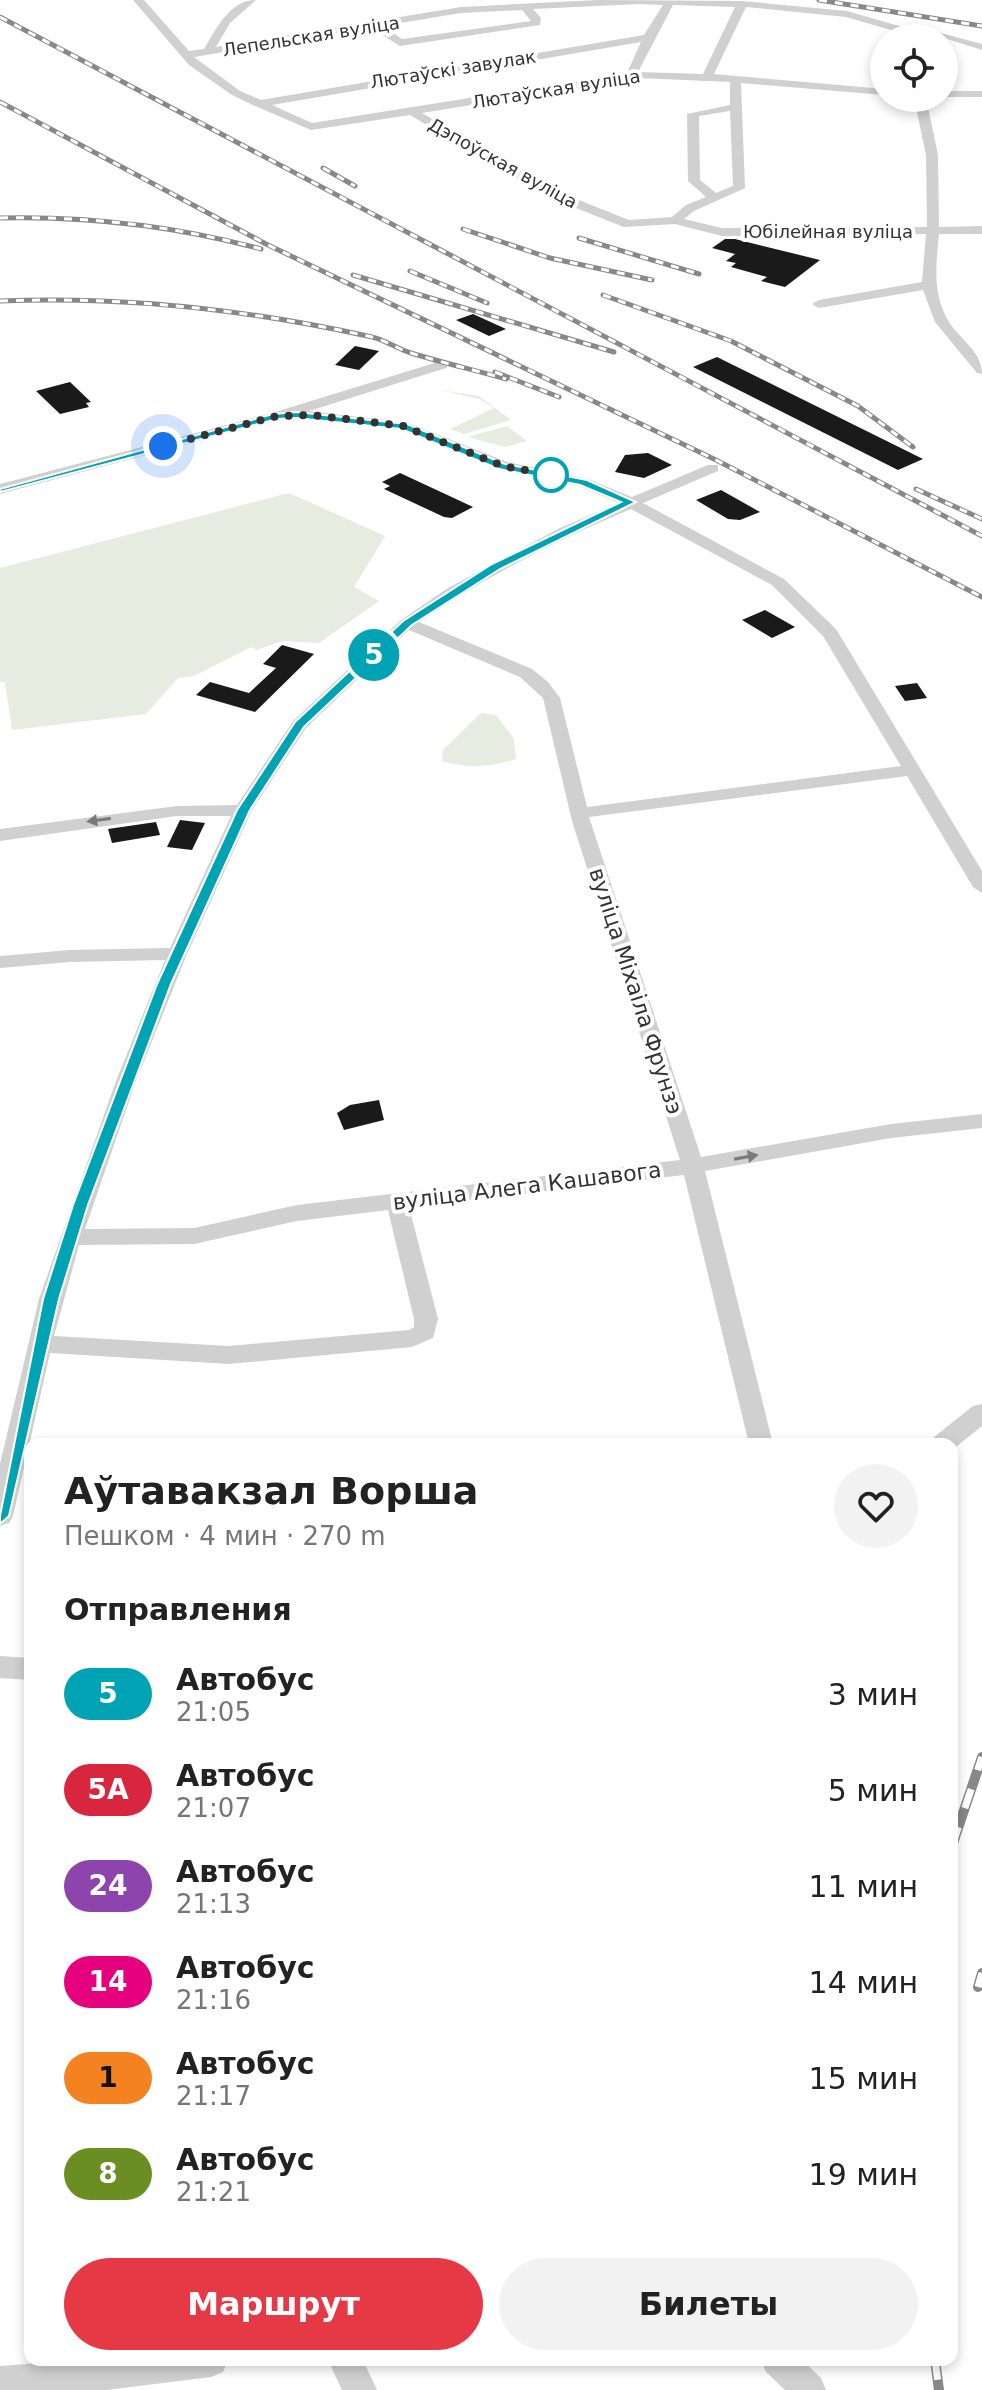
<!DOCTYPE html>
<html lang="ru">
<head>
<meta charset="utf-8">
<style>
  body { margin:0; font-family:"DejaVu Sans",sans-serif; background:#f2f2f2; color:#222; height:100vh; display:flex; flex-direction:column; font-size:30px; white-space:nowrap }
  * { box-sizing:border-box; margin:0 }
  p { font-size:26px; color:#767676 }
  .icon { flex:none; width:44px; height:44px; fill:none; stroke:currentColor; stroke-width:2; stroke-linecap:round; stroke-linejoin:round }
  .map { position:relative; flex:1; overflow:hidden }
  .panel { position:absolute; left:24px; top:1438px; width:934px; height:928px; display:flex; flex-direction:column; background:#fff; border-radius:16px; box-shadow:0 4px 12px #0003 }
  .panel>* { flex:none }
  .badge { padding:0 16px; border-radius:26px; font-size:28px; line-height:52px }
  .controls { position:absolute; left:870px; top:24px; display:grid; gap:16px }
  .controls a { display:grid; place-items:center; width:88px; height:88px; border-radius:50%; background:#fff; box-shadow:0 4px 12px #0003; font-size:40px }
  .you { position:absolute; width:40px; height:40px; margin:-20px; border:6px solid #fff; border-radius:50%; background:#1a73e8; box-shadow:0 0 0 12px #1a73e833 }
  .map>.badge { position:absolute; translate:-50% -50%; box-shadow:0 0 0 4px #fff }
  h2 { padding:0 40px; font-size:30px; line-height:72px }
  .round { display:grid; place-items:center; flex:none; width:84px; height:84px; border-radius:42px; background:#f2f2f2 }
  .head { display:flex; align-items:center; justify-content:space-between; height:136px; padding:0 40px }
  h1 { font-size:38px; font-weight:800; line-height:60px }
  .primary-button { display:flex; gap:16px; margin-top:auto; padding:16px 40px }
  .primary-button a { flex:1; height:92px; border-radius:48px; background:#e63946; color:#fff; font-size:32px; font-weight:800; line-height:92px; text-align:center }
  .primary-button a+a { background:#f2f2f2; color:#222 }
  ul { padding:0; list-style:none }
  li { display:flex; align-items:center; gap:24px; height:96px; padding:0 40px }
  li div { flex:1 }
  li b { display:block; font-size:30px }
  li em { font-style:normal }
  li .badge { min-width:88px; font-weight:700; text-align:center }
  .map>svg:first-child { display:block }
  .green { fill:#e6ecdf }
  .building { fill:#1a1a1a }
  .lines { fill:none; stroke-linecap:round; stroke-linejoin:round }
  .minor { fill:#d0d0d0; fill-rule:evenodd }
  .rail-far1-casing { stroke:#888; stroke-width:5 }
  .rail-casing { stroke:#888; stroke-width:10 }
  .rail-far1 { stroke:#fff; stroke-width:3; stroke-dasharray:8; stroke-linecap:butt }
  .rail { stroke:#fff; stroke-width:7; stroke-dasharray:20; stroke-linecap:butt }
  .oneway { fill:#7a7a7a }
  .line { fill:#00a3b4; stroke:#fff; stroke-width:2 }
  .walk { stroke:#333; stroke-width:8; stroke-dasharray:0 14.4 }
  .stop-dot { fill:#fff; stroke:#00a3b4; stroke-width:4 }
  .labels { text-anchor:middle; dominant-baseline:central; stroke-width:8; stroke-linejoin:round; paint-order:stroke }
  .far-street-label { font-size:18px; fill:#333; stroke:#fff }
  .street-label { font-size:22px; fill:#333; stroke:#fff }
</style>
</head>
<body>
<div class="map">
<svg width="982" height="2390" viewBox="0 0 982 2390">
  <rect width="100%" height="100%" fill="#fff"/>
  <!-- green -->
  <g class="green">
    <polygon points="440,390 479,396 511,420 464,434 450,429 494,408 480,399"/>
    <polygon points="507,426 527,441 505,447 468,437"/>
    <polygon points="289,493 385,536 354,587 379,601 319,643 282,641 257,650 251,647 194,676 178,678 146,714 12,730 5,682 0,682 0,568"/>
    <path d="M481 713 496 715 514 739 516 759C490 767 468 769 442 761L443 750Z"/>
  </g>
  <!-- building -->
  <g class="building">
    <polygon points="725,239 735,239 820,260 785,287 761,281 767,277 731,267 736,263 726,261 735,254 712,248"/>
    <polygon points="473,314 506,329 489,336 456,320"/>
    <polygon points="355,346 379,351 359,370 335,365"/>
    <polygon points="717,357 923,459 898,470 693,367"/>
    <polygon points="70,382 91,402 86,403 89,407 60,414 36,391"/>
    <polygon points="648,453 672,465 644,478 615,472 625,455"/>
    <polygon points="400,473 456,499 473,507 452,518 444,517 384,489 390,486 382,482"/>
    <polygon points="721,490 760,512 740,520 728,519 696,500"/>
    <polygon points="765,610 795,627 772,638 742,620"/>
    <polygon points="282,645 314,654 255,712 196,695 210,682 249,693 276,668 263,664"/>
    <polygon points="917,683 927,698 905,701 895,686"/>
    <polygon points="180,820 205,823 192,850 167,847"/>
    <polygon points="156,822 160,835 112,843 108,829"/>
    <polygon points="379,1100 384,1120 344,1130 337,1113 350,1105"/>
  </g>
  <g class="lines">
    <!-- minor -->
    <g class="minor">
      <path d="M133 0H144L189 51 204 49C216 29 230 0 256 0L230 23 216 47 461 7 598 0 742 1 847 11 913 30 937 32 982 44V50L944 38 912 36 846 17 746 7 714 74 884 89V95L741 83 745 188 694 211 684 219 722 228 927 227 926 155 914 98H926L938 155 939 227 982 226V234H939C936 265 932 294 949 322 960 340 982 351 982 374L977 373 935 322 923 290 819 308 812 304 819 300 922 282 926 234 722 236 675 224 624 227 548 197 410 115 311 130 255 106 232 95 189 65ZM640 4 663 5 644 35 261 100 240 91 194 57 371 28 400 46 540 25 541 18 533 9ZM673 5 735 7 703 74 638 72ZM522 10 531 21 402 39 382 26 461 13ZM641 42 627 73 312 123 272 105ZM638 78 730 82V105L687 114 688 181 706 197 686 205 672 217 629 220 556 191 422 113ZM730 111 733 186 716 193 700 180 699 116Z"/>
      <rect x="944" y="91" width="38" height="6"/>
      <path d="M441 361 448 365 446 368 309 411 408 423 507 462 588 479 632 497 708 465H718V471L643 503 784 579 836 629 982 871V893L973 887 907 776 589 817 701 1157 891 1124 982 1114V1128L891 1138 705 1171 773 1444H749L684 1175 409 1207 438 1319 433 1338 412 1347 229 1364 50 1353 13 1516 9 1523 0 1526V1464L39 1299 116 1081 165 960 70 962 0 968V956L70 950 170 948 231 816H177L0 841V829L177 806 237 805 293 721 401 620 448 588 560 528 619 503 579 486 498 469 400 430 312 419 277 420 0 494V484L272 413ZM631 509 772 585 823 636 901 766 587 807 560 698 548 682 532 669 419 622C485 577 557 540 631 509ZM409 630 520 677 543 698 572 821 680 1160 297 1205 194 1228 85 1229 136 1081 187 954 252 810 306 728ZM388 1210 414 1319V1327L409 1330 229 1346 54 1336 79 1245 194 1244 297 1221Z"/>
      <polygon points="982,1404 982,1426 952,1450 952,1444 931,1444 934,1437 973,1406"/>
      <polygon points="0,1656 30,1658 30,1680 0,1678"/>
      <polygon points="78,2360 228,2360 223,2372 211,2377 106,2390 0,2390 0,2366"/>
      <polygon points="328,2360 363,2360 377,2390 342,2390"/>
      <polygon points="761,2360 802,2360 821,2378 826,2390 785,2390 766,2372"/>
    </g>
    <!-- rail-far1 casing -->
    <g class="rail-far1-casing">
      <g id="rail-far1">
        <polyline points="819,0 982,26"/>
        <polyline points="0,17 982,536"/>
        <polyline points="0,102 266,244 716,460 982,597"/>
        <polyline points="323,168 355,186"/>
        <path d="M0 218C89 216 175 226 261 249"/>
        <polyline points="463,229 550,258 652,280"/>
        <polyline points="579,238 699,274"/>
        <polyline points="410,271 487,303"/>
        <polyline points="353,275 614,352"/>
        <polyline points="603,295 731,341 858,406 913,447"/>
        <path d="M0 301C124 296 251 310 372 337 385 340 398 349 411 353 443 363 475 370 506 379"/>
        <polyline points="495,372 559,397"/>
        <polyline points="916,489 982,519"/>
      </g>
    </g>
    <!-- rail casing -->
    <g class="rail-casing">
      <g id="rail">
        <polyline points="952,1846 982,1757"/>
        <polyline points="978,1987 982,1973"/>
        <polyline points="935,2360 939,2390"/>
      </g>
    </g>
    <!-- rail-far1 -->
    <use href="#rail-far1" class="rail-far1"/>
    <!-- rail -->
    <use href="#rail" class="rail"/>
  </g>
  <!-- one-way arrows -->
  <defs><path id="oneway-solid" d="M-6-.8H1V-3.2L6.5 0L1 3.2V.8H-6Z" transform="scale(2)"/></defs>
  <g class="oneway">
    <use href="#oneway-solid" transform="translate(99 820) rotate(172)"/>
    <use href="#oneway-solid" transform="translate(746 1157) rotate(-10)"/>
  </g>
  <!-- line -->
  <polygon class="line" points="296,412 407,424 505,464 587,480 636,502 500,569 412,625 304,727 250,810 171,984 88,1205 59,1299 9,1516 0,1524 0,1516 43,1299 73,1205 157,984 237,810 295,722 403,621 492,564 621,502 580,485 499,469 401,429 296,418 277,419 0,492 0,489 273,414"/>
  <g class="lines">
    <!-- walk -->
    <polyline class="walk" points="163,446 277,416 312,415 403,426 503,466 556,476 551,475"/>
  </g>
  <!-- markers -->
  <circle class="stop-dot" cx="551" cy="475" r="16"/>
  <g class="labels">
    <!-- far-street labels -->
    <g class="far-street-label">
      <text transform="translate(311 36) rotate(-9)">Лепельская вуліца</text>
      <text transform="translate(453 69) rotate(-9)">Лютаўскі завулак</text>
      <text transform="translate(556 89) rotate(-9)">Лютаўская вуліца</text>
      <text transform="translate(503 163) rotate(29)">Дэпоўская вуліца</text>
      <text x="828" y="231">Юбілейная вуліца</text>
    </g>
    <!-- street labels -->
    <g class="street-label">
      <text transform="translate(636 991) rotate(72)">вуліца Міхаіла Фрунзэ</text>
      <text transform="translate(527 1186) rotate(-7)">вуліца Алега Кашавога</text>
    </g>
  </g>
</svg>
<div class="controls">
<a><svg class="icon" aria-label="locate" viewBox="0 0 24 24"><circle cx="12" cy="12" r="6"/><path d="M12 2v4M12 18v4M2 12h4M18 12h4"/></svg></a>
</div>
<div class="you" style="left:163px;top:446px"></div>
<b class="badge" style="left:374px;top:655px;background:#00a3b4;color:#fff">5</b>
<section class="panel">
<div class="head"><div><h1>Аўтавакзал Ворша</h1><p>Пешком · 4 мин · 270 m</p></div><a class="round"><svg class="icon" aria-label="heart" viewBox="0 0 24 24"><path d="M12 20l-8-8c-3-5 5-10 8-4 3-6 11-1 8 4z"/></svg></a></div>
<h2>Отправления</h2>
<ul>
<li><span class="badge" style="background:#00a3b4;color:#fff">5</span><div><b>Автобус</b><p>21:05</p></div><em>3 мин</em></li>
<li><span class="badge" style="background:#d7263d;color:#fff">5А</span><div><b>Автобус</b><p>21:07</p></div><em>5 мин</em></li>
<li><span class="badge" style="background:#8e44ad;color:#fff">24</span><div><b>Автобус</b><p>21:13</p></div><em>11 мин</em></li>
<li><span class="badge" style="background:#e6007e;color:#fff">14</span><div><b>Автобус</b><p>21:16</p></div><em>14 мин</em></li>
<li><span class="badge" style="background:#f58220;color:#111">1</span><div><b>Автобус</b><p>21:17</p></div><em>15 мин</em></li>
<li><span class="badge" style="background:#6b8e23;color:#fff">8</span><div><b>Автобус</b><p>21:21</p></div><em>19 мин</em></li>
</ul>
<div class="primary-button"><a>Маршрут</a><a>Билеты</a></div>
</section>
</div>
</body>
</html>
